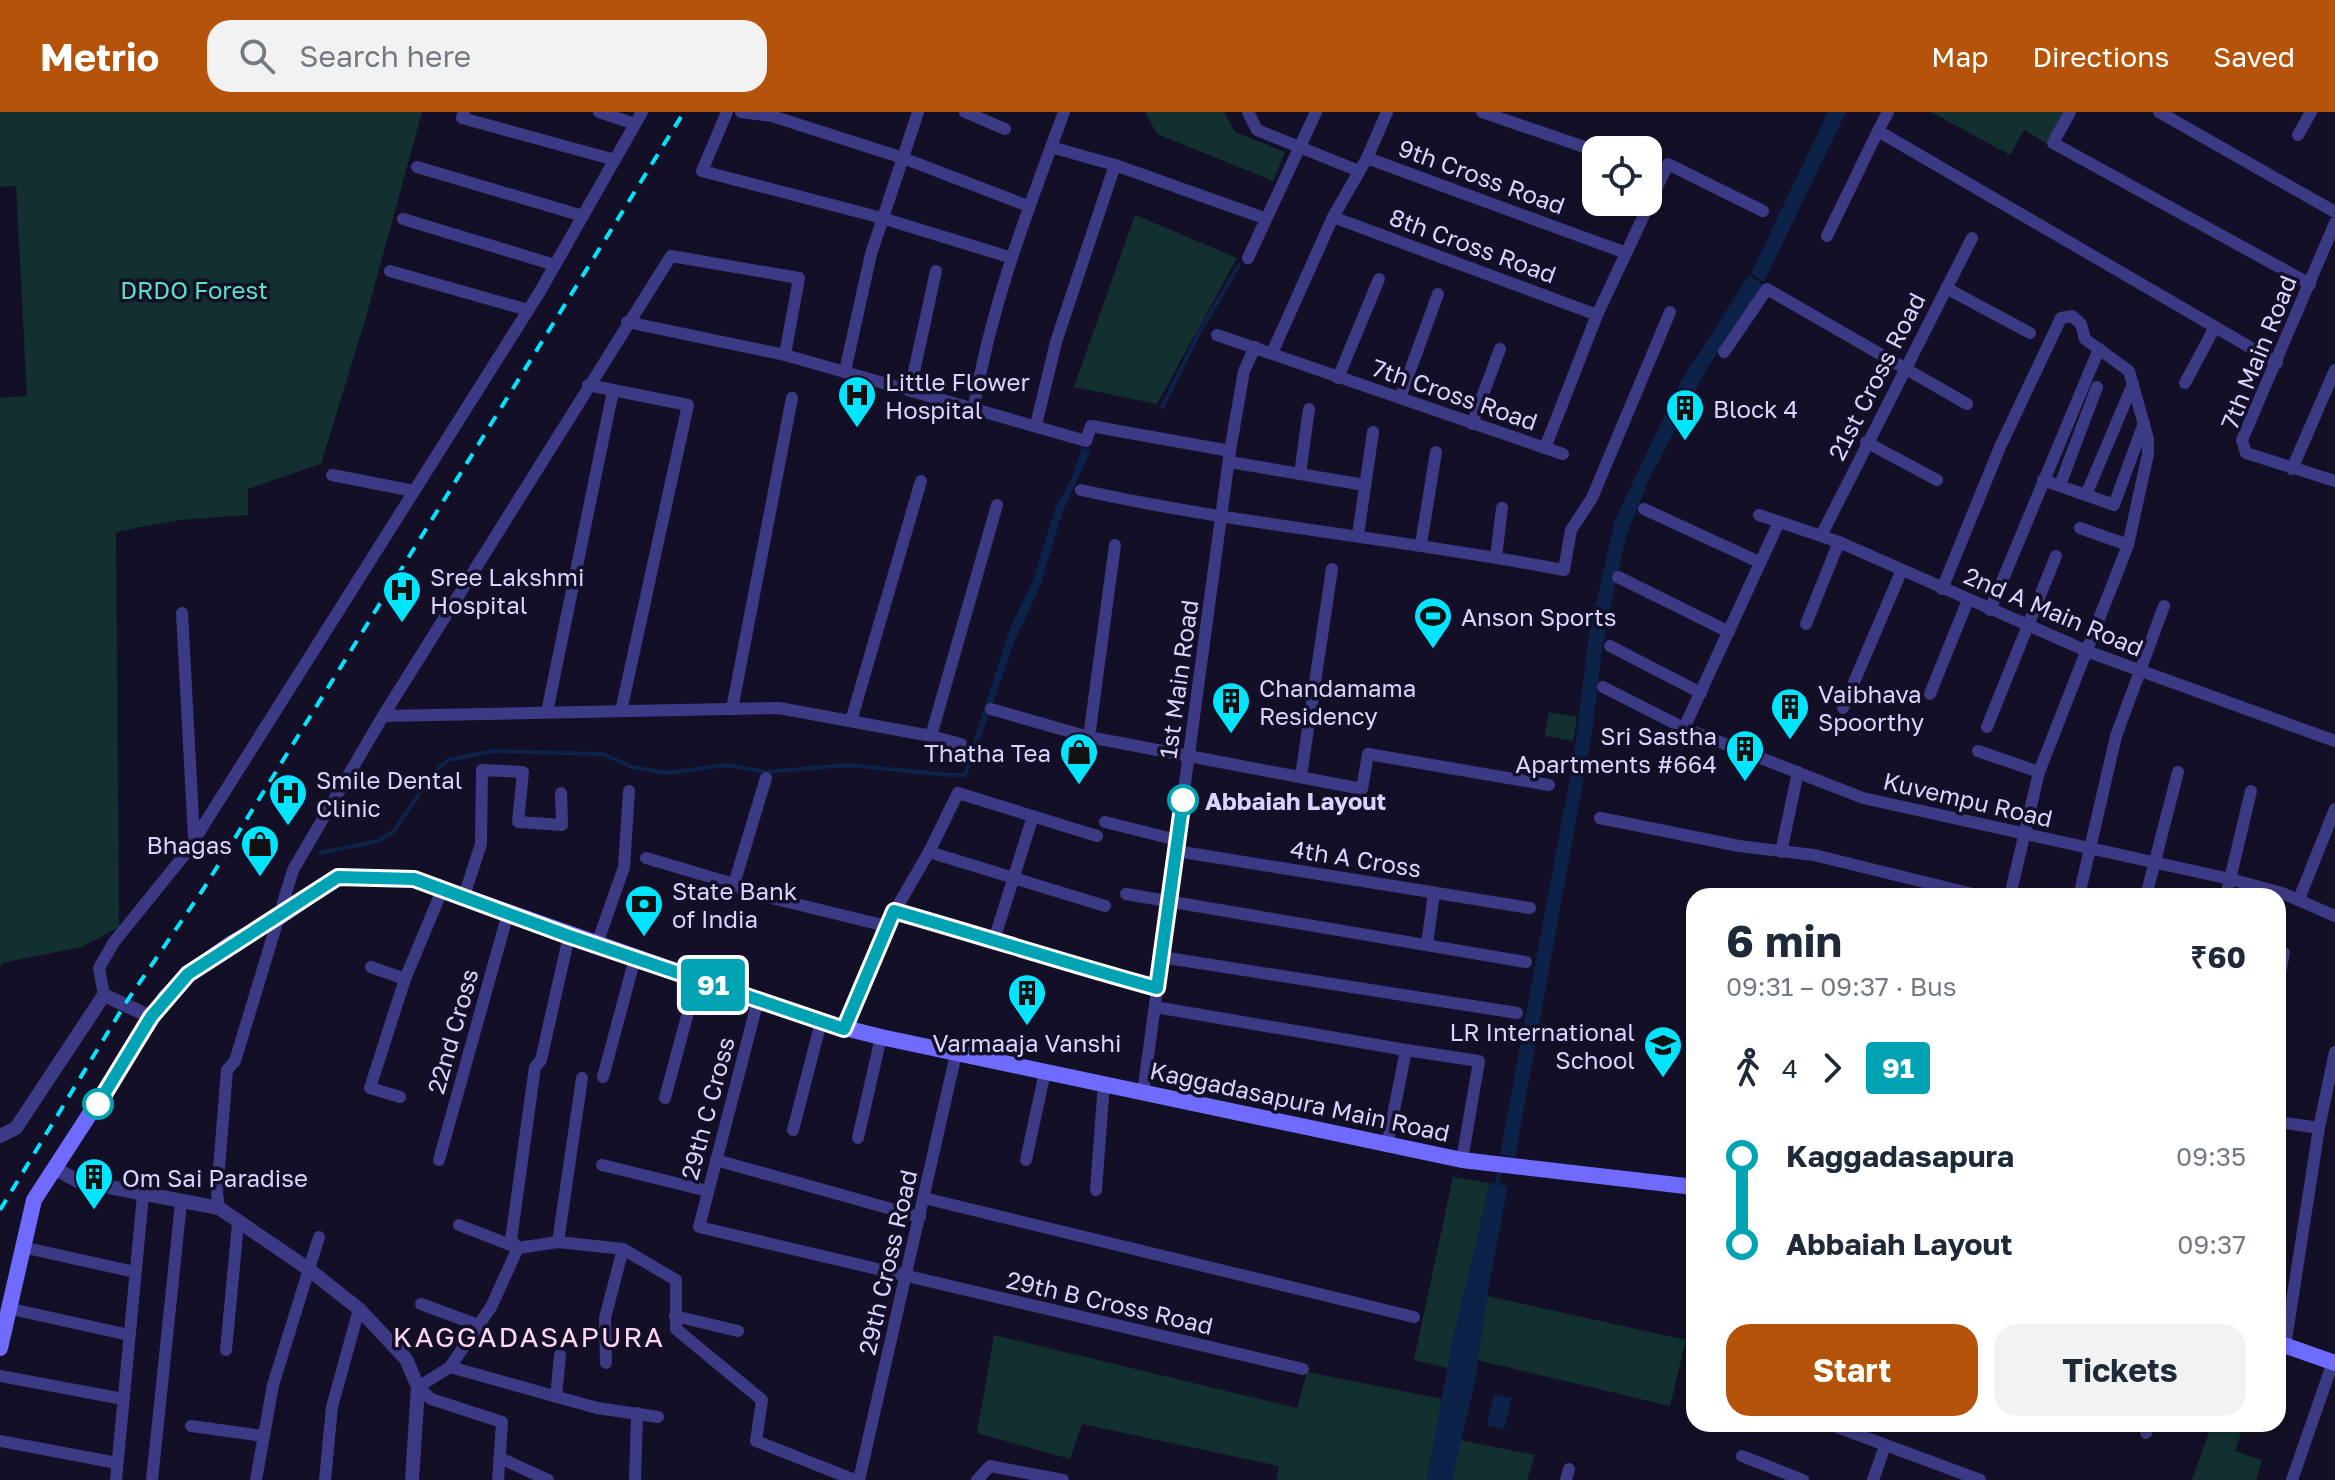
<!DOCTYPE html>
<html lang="en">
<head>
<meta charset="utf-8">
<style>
  body { margin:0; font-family:"Golos Text",sans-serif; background:#f2f2f3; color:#1f2937; height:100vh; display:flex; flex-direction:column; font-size:30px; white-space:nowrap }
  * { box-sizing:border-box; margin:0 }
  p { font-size:26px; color:#747a83 }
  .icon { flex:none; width:44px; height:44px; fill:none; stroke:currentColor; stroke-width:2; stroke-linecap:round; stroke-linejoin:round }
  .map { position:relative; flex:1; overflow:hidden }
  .drawer { position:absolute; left:1686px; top:776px; width:600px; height:544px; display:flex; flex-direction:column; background:#fff; border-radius:24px; box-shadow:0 4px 12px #0003 }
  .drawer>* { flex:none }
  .badge { padding:0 16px; border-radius:6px; font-size:28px; line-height:52px }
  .buttons { position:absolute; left:1582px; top:24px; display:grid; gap:16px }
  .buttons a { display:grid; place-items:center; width:80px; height:80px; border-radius:16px; background:#fff; box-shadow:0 4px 12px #0003; font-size:40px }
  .map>.badge { position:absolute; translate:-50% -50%; box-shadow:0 0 0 4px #fff }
  .legs { display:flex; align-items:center; gap:12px; height:88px; padding:0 40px; font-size:26px }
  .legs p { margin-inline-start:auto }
  .headline { display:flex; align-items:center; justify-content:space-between; height:136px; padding:0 40px }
  h1 { font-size:44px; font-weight:700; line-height:60px }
  .cta { display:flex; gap:16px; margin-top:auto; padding:16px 40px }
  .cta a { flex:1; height:92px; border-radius:24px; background:#b45309; color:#fff; font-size:32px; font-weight:700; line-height:92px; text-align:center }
  .cta a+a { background:#f2f2f3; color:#1f2937 }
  ul { padding:0 40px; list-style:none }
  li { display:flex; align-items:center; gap:28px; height:88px; font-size:30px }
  li i { display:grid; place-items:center; width:12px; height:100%; margin:0 10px; background:currentColor }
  li i::after { content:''; width:20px; height:20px; margin:-10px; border:6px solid; border-radius:50%; background:#fff }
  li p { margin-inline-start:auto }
  li:first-child i { background:linear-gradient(#0000 50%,currentColor 0) }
  li:last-child i { background:linear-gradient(currentColor 50%,#0000 0) }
  header { display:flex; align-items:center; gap:48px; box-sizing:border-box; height:112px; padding:0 40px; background:#b45309; color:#fff }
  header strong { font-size:38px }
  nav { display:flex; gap:44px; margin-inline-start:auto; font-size:28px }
  .search { width:560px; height:72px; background:#f2f2f3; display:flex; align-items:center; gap:20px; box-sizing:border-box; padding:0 28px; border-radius:24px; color:#747a83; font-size:30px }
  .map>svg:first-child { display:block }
  .green { fill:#12302f }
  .water { fill:#0c2248 }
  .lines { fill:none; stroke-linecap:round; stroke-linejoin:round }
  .stream { stroke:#0c2248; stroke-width:4 }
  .minor { stroke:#3d3a85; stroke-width:12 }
  .tertiary { stroke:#3d3a85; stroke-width:14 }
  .secondary { stroke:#6f6bff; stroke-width:16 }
  .rail { stroke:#00e5ff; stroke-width:4; stroke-dasharray:12 10; stroke-linecap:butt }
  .line-1-casing { stroke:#fff; stroke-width:18 }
  .line-1 { stroke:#00a3b4; stroke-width:12 }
  .stop-1-dot { fill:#fff; stroke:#00a3b4; stroke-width:4 }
  .labels { text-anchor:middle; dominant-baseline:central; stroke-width:7; stroke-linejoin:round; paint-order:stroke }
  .street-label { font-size:24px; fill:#d9d4ff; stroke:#130f26 }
  .park-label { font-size:24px; fill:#5fe0c0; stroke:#130f26 }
  .poi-label { font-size:24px; fill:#d9d4ff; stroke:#130f26; text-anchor:start }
  .stop-label { font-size:24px; font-weight:bold; fill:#d9d4ff; stroke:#130f26; text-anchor:start }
  .quarter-label { font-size:28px; letter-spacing:2px; fill:#ffd6f0; stroke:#130f26 }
</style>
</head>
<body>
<header>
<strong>Metrio</strong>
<div class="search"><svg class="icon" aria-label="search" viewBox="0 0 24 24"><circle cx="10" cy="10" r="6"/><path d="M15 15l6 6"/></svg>Search here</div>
<nav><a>Map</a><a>Directions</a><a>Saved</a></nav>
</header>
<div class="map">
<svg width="2335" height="1368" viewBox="0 0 2335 1368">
  <rect width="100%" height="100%" fill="#130f26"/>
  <!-- green -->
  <g class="green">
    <polygon points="0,0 422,0 366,205 321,352 248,377 248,403 179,408 116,420 119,815 82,835 2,851 0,855 0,286 27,284 16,74 0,75"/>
    <polygon points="1145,0 1224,0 1235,20 1285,40 1273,69 1157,22"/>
    <polygon points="1931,0 2064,0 2046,31 2024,18 2010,43"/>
    <polygon points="1135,103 1237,146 1157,292 1074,275"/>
    <polygon points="1549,600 1577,605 1573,629 1545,624"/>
    <polygon points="1453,1065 1490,1071 1448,1256 1414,1248"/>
    <polygon points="1487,1184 1686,1228 1670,1294 1477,1248"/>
    <polygon points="994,1223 1297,1296 1307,1260 1442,1287 1427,1368 1276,1368 1279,1354 1082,1312 1070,1347 977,1321"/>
    <polygon points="2212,1312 2244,1312 2235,1339 2262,1348 2256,1368 2192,1368"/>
    <polygon points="1459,1328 1535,1343 1527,1368 1452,1368"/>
  </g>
  <!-- water -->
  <g class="water">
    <polygon points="1828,0 1846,0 1764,170 1751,161"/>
    <polygon points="1749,163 1764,173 1707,256 1648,370 1626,424 1603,530 1592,621 1515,1045 1500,1042 1574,643 1589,522 1615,408 1680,271"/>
    <polygon points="1082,336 1091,338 1063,399 1040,474 1014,531 975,642 970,640 1010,516 1033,468 1056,394 1070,370"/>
    <polygon points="1490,1071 1508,1074 1487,1184 1475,1270 1452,1368 1427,1368 1452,1230"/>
    <polygon points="1494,1282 1512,1286 1504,1317 1487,1313"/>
  </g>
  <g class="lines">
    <!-- stream -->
    <g class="stream">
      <polyline points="1162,295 1199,221 1239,153"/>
      <polyline points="320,741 378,729 393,720 437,657 448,648 493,639 603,642 632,655 667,661 726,653 765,660 848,653 950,663 965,663 974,638"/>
      <polyline points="1496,1076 1500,1057"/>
    </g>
    <!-- minor -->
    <g class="minor">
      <polyline points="464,0 462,6 615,48"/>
      <polyline points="599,0 635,12"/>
      <polyline points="727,0 702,59 882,106 1009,145"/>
      <polyline points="741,0 772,4 903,46 1028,94"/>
      <polyline points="965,0 1005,17"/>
      <polyline points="1248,0 1257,18 1359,59"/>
      <polyline points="1482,0 1596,39"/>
      <polyline points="2070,0 2053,31 2310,172"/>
      <polyline points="2159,0 2335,100"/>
      <polyline points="1878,19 1888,0"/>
      <polyline points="2298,23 2311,0"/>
      <polyline points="1051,35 1115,53 1264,106"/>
      <polyline points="1367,46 1626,141"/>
      <polyline points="417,55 583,104"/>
      <polyline points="1333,105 1597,203"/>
      <polyline points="403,107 555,153"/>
      <polyline points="2335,111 2242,328 2246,341 2335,369"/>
      <polyline points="1827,124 1878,19 2277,251"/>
      <polyline points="1248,146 1316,0"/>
      <polyline points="390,159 528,198"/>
      <polyline points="1946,176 2030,221"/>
      <polyline points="627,210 785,243 1086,329 1091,314 1230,339"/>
      <polyline points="1217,223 1545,336 1597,203 1668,52 1763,99"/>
      <polyline points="1724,240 1767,177 1967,292"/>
      <polyline points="1272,241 1333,105 1367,46 1387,0"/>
      <polyline points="845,259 871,142 918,0"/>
      <polyline points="1338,266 1379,167"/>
      <polyline points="2185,271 2215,215"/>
      <polyline points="588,273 688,293 621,599"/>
      <polyline points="910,278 936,159"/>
      <polyline points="1400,286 1438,182"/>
      <path d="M974 294C993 187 1027 101 1064 0"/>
      <polyline points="1472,312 1500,237"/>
      <polyline points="1036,313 1056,230 1115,53"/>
      <polyline points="1866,330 1937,368"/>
      <polyline points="1545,336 1563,342"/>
      <polyline points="1230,350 1364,373"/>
      <polyline points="2292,357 2335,258"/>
      <polyline points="1300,362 1309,297"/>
      <polyline points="332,363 414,379"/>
      <polyline points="2043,368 2114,393 2144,311"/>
      <polyline points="2060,373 2097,275"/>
      <path d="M1081 378C1240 413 1403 427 1564 458L1571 418 1592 386 1670 200"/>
      <polyline points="2086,383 2133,272"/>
      <polyline points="1644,397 1759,450"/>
      <polyline points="1759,403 1839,430 2089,540 2335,629"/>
      <polyline points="2080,416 2128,433"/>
      <polyline points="1358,423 1373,320"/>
      <polyline points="1821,424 1972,126"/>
      <polyline points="1421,432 1436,340"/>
      <polyline points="1496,445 1502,396"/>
      <polyline points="1618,465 1729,520"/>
      <polyline points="1942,477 2000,335 2061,206 2072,204 2081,212 2085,227 2129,259 2148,327 2148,342 2128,433 2039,660 2010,784"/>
      <polyline points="1990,498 2099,237"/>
      <polyline points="182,501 194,726"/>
      <polyline points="1806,512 1839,430"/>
      <polyline points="1610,534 1701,581"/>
      <polyline points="1603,575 1684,616 1863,686 2230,767 2282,781 2335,804"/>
      <polyline points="1930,582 1968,488"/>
      <polyline points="1843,596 1901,460"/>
      <polyline points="732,597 792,286"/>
      <polyline points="991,597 1089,625 1362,677 1368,642 1549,673"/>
      <polyline points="547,600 613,279"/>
      <polyline points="383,604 779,596 931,624 997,393"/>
      <polyline points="851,609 921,369"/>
      <polyline points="1987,615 2056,444"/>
      <polyline points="1684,616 1779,410"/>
      <polyline points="931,624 961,632"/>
      <polyline points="1089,625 1115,433"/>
      <polyline points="1978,639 2039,660"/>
      <polyline points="1301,664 1332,457"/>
      <polyline points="1600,706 1739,734 1814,743 1981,784"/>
      <polyline points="1105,710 1177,728"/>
      <polyline points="1176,739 1530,796"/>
      <polyline points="929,740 1105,794"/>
      <polyline points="1781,740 1798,660"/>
      <polyline points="646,746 734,772 747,780 886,814"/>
      <polyline points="734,772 766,666"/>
      <polyline points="1126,782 1526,850"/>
      <polyline points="464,784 481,732 482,658 523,660 518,710 562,713 561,681"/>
      <polyline points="2079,784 2116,624 2164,494"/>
      <polyline points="2146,784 2178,660"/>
      <polyline points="2226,784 2251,679"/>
      <polyline points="2299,787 2335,697"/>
      <path d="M894 799C982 824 1069 852 1157 876"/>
      <polyline points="994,828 1033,704"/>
      <polyline points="597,832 624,755 629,679"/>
      <polyline points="1427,832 1434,781"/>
      <polyline points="1161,845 1517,901"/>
      <polyline points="371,855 405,867"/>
      <polyline points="2278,871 2284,841"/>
      <polyline points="104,883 99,856 114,830 186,741 539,181 642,0"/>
      <polyline points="758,888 699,1115 1303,1257"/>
      <polyline points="1155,895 1406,938 1387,1034"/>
      <polyline points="844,917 886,814 929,740 958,681 1097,724"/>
      <polyline points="1406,938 1479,949 1462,1048"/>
      <polyline points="603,965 635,846"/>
      <polyline points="1143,981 1230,339 1244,259 1255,235"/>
      <polyline points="400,985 370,976 405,867 443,776"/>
      <polyline points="665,986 697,867"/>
      <polyline points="2278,1010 2319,1016"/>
      <polyline points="793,1018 821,910"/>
      <polyline points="858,1026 881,925"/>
      <polyline points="439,1048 508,801"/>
      <polyline points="716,1048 920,1105"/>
      <polyline points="1026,1048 1045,960"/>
      <polyline points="602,1053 708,1079"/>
      <polyline points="1096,1078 1104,971"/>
      <polyline points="924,1086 1414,1205"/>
      <polyline points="219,1096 217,1081 227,958 235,949 293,758 383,604 671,144 799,166 785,243"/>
      <polyline points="459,1113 518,1136 558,1130 623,1137 676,1168 676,1217 762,1288 756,1329 855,1368"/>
      <polyline points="558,1130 582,966"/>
      <polyline points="22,1135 135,1160"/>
      <polyline points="421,1192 478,1213"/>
      <polyline points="7,1196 129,1223"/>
      <polyline points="675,1204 738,1219"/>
      <polyline points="2285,1234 2319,1016 2335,940"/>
      <polyline points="226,1238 238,1112"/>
      <polyline points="606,1251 605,1206 623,1137"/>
      <polyline points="450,1255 491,1195 518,1136 511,1128 535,955 541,948 569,824"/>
      <polyline points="0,1264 123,1287"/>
      <polyline points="556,1285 560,1243"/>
      <polyline points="1829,1312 1980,1368"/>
      <polyline points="191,1314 263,1324"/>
      <polyline points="2146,1321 2149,1312"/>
      <polyline points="0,1329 117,1351"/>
      <polyline points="1742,1344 1803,1368"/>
      <polyline points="500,1346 548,1368"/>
      <polyline points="116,1368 143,1083"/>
      <polyline points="152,1368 181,1091"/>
      <polyline points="256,1368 273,1273 319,1125"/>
      <polyline points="325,1368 332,1295 359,1197"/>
      <polyline points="498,1368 502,1310 431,1287 418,1275 450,1255 597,1296 658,1305"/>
      <polyline points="635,1368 637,1301"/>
      <polyline points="859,1368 956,942"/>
      <polyline points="977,1368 990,1354 1063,1368"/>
      <polyline points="1566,1368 1569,1357"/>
      <polyline points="1873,1368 1885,1334"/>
      <polyline points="2292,1368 2333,1250"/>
    </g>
    <!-- tertiary -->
    <g class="tertiary">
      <polyline points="0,1024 16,1016 104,883 151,905"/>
      <polyline points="54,1056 78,1069 219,1096 307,1156 359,1197 406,1247 418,1275 412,1368"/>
    </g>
    <!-- secondary -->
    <g class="secondary">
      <polyline points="2278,1231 2335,1251"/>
      <polyline points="0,1236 34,1088 165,886 188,862 232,831 278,806 338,765 414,767 821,910 881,925 1462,1048 1694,1075"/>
    </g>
    <!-- rail -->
    <polyline class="rail" points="0,1098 125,892 204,776 684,0"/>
  </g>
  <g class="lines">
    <!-- line-1 casing -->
    <g class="line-1-casing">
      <path id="line-1" d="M98 992 151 905 188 862 338 765 414 767 569 824 844 917 894 799C982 824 1069 852 1157 876L1183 688"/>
    </g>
    <!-- line-1 -->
    <use href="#line-1" class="line-1"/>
  </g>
  <!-- icons -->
  <defs>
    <g id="hospital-pin" transform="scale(2)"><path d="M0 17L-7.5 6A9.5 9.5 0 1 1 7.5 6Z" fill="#00e5ff" stroke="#130f26"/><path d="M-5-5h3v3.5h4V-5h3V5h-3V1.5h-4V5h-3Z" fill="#111"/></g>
    <g id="building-pin" transform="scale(2)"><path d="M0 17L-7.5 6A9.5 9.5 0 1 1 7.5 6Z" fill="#00e5ff" stroke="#130f26"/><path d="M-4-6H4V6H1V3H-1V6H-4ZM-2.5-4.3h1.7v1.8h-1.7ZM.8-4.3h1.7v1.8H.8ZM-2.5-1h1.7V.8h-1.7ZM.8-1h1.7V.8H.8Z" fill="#111"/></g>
    <g id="stadium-pin" transform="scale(2)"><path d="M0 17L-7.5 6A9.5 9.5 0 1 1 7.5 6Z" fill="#00e5ff" stroke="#130f26"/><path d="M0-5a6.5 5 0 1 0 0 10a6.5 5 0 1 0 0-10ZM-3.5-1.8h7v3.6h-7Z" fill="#111"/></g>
    <g id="shop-pin" transform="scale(2)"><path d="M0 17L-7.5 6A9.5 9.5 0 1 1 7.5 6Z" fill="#00e5ff" stroke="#130f26"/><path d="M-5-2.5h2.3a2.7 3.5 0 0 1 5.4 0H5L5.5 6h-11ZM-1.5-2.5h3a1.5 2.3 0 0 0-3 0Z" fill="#111"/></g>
    <g id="bank-pin" transform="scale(2)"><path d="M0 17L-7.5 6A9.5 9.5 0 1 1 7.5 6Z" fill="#00e5ff" stroke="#130f26"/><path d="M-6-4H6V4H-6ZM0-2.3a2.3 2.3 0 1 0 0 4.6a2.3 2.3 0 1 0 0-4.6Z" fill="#111"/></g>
    <g id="school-pin" transform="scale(2)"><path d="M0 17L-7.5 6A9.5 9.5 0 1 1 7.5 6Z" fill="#00e5ff" stroke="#130f26"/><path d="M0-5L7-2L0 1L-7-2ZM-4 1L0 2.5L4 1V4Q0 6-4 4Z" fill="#111"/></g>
  </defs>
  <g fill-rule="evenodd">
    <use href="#hospital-pin" x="857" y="283"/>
    <use href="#building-pin" x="1685" y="296"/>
    <use href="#hospital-pin" x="402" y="478"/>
    <use href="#stadium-pin" x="1433" y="504"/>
    <use href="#building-pin" x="1231" y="589"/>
    <use href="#building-pin" x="1790" y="595"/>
    <use href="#building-pin" x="1745" y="637"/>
    <use href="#shop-pin" x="1079" y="640"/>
    <use href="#hospital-pin" x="288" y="681"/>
    <use href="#shop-pin" x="260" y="732"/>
    <use href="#bank-pin" x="644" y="792"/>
    <use href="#building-pin" x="1027" y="881"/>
    <use href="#school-pin" x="1663" y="933"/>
    <use href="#building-pin" x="94" y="1065"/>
  </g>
  <!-- markers -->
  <g class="stop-1-dot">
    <circle cx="1183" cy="688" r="14"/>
    <circle cx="98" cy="992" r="14"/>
  </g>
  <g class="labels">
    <!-- street labels -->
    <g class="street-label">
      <text transform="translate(1482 64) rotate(20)">9th Cross Road</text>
      <text transform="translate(1473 133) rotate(20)">8th Cross Road</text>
      <text transform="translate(2258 240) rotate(-68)">7th Main Road</text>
      <text transform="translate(1876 264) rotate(-63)">21st Cross Road</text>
      <text transform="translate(1455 282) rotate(19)">7th Cross Road</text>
      <text transform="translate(2054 499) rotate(23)">2nd A Main Road</text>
      <text transform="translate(1178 567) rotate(-82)">1st Main Road</text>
      <text transform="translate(1968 687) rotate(13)">Kuvempu Road</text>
      <text transform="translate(1356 746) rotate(9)">4th A Cross</text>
      <text transform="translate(452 919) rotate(-74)">22nd Cross</text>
      <text transform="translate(1300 989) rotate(12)">Kaggadasapura Main Road</text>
      <text transform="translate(707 996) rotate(-75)">29th C Cross</text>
      <text transform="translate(887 1150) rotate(-77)">29th Cross Road</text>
      <text transform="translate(1110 1190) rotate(13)">29th B Cross Road</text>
    </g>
    <!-- park labels -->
    <g class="park-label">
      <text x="194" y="177">DRDO Forest</text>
    </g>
    <!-- poi labels -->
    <g class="poi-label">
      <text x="885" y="269">Little Flower<tspan x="885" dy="28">Hospital</tspan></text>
      <text x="1713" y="296">Block 4</text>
      <text x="430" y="464">Sree Lakshmi<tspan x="430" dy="28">Hospital</tspan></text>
      <text x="1461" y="504">Anson Sports</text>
      <text x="1259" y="575">Chandamama<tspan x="1259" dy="28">Residency</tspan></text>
      <text x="1818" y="581">Vaibhava<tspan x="1818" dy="28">Spoorthy</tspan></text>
      <text x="1717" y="623" text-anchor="end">Sri Sastha<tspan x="1717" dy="28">Apartments #664</tspan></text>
      <text x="1051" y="640" text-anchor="end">Thatha Tea</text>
      <text x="316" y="667">Smile Dental<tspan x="316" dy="28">Clinic</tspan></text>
      <text x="232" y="732" text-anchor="end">Bhagas</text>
      <text x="672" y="778">State Bank<tspan x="672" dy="28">of India</tspan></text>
      <text x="1635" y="919" text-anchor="end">LR International<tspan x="1635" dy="28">School</tspan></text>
      <text x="1027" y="930" text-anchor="middle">Varmaaja Vanshi</text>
      <text x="122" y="1065">Om Sai Paradise</text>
    </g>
    <!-- stop labels -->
    <g class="stop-label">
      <text x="1205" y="688">Abbaiah Layout</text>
    </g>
    <!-- quarter labels -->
    <g class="quarter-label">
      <text x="529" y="1224">KAGGADASAPURA</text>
    </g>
  </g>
</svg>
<div class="buttons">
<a><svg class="icon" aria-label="locate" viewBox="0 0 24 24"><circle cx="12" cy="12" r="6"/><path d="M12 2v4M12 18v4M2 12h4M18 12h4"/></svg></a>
</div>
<b class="badge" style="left:713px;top:873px;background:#00a3b4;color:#fff">91</b>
<section class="drawer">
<div class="headline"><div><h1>6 min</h1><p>09:31 – 09:37 · Bus</p></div><b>₹60</b></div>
<div class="legs"><svg class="icon" aria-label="walk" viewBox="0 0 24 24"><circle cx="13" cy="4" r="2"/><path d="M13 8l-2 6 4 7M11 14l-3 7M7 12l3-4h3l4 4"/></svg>4<svg class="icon" aria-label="forward" viewBox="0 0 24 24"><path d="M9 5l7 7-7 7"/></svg><b class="badge" style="background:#00a3b4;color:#fff">91</b></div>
<ul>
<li><i style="color:#00a3b4"></i><b>Kaggadasapura</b><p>09:35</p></li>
<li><i style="color:#00a3b4"></i><b>Abbaiah Layout</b><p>09:37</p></li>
</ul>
<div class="cta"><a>Start</a><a>Tickets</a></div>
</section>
</div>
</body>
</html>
